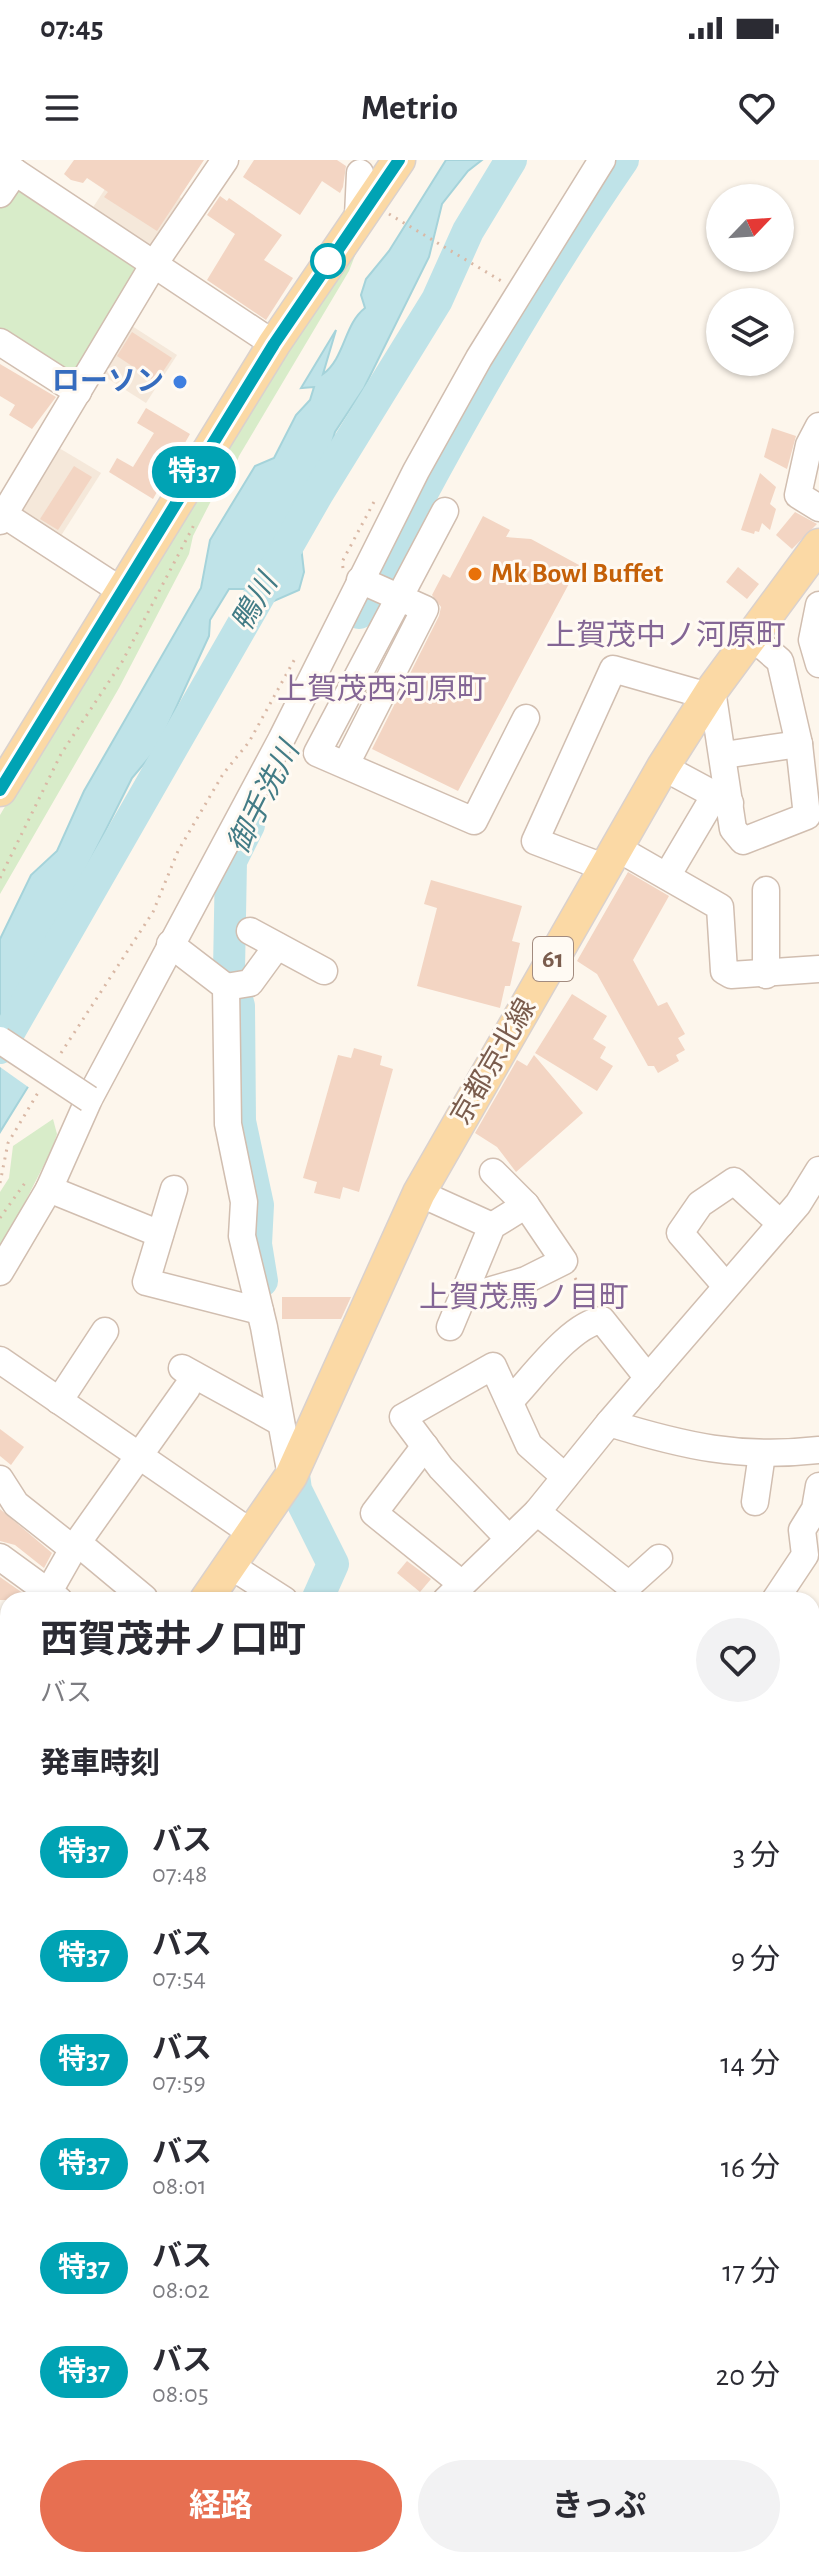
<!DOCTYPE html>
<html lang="ja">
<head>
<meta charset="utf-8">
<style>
  body { margin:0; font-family:"Alegreya Sans","Noto Sans JP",sans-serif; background:#f2f2f3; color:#2b2b33; height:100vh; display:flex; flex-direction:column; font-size:30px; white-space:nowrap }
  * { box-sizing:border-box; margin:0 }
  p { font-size:26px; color:#7c7c81 }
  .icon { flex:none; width:44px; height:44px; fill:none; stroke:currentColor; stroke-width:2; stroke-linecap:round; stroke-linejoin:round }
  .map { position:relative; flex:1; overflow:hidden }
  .details { position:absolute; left:0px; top:1432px; width:820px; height:976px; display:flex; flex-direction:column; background:#fff; border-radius:24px 24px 0 0; box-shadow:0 2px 6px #0004 }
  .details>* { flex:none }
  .badge { padding:0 16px; border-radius:26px; font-size:28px; line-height:52px }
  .needle { width:52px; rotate:65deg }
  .fabs { position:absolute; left:706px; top:24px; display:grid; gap:16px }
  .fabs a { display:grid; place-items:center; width:88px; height:88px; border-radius:50%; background:#fff; box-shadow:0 2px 6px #0004; font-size:40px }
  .map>.badge { position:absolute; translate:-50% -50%; box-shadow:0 0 0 4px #fff }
  h2 { padding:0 40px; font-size:30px; line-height:72px }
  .round { display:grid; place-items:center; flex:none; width:84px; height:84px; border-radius:42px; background:#f2f2f3 }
  .overview { display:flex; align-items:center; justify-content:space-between; height:136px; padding:0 40px }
  h1 { font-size:38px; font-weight:700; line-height:60px }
  .button { display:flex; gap:16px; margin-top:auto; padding:16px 40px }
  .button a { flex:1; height:92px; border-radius:48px; background:#e76f51; color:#fff; font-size:32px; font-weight:700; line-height:92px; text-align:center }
  .button a+a { background:#f2f2f3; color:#2b2b33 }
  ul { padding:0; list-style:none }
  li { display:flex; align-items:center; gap:24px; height:104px; padding:0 40px }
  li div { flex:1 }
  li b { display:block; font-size:30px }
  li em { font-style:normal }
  li .badge { min-width:88px; font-weight:700; text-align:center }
  .status { display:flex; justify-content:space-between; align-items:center; height:56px; padding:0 40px; background:#fff; direction:ltr }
  .status svg { height:22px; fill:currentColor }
  header { display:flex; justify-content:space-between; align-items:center; height:104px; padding:0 40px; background:#fff; font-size:36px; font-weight:700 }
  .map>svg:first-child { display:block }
  .residential { fill:#f5e8da }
  .green { fill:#d8ecc9 }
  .water { fill:#bfe3e8; stroke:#a5d3da; stroke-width:2 }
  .pier { fill:#fdf6ec }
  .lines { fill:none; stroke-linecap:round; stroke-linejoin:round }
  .river { stroke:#bfe3e8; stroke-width:32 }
  .building { fill:#f3d5c3 }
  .minor-casing { stroke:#d1beb0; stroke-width:29 }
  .major-casing { stroke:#dad1cd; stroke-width:35 }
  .path { stroke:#d9b8a5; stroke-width:3; stroke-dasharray:2 6; stroke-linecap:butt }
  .minor { stroke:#fff; stroke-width:26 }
  .major { stroke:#fbd9a5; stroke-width:32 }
  .minor-bridge-casing { stroke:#d1beb0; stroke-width:29; stroke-linecap:butt }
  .minor-bridge { stroke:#fff; stroke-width:26 }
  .line-casing { stroke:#fff; stroke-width:18 }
  .line { stroke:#00a3b4; stroke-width:12 }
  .stop-dot { fill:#fff; stroke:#00a3b4; stroke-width:4 }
  .shop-dot { fill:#3f7fe0; stroke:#fffaf3; stroke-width:3 }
  .food-dot { fill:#e8710a; stroke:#fffaf3; stroke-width:3 }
  .labels { text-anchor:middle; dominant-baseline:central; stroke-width:6; stroke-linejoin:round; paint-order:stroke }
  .shield { fill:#fffaf3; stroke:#a28b7f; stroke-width:2 }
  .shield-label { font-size:26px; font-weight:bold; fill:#7a5c4d }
  .shop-label { font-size:28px; font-weight:bold; fill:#366cbe; stroke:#fffaf3; text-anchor:end }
  .food-label { font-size:28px; font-weight:bold; fill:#c56008; stroke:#fffaf3; text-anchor:start }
  .street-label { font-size:28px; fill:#7a5c4d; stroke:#fffaf3 }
  .water-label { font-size:30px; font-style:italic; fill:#437c86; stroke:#fffaf3 }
  .neighbourhood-label { font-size:30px; fill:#846695; stroke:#fffaf3 }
</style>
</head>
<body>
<div class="status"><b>07:45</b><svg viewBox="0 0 49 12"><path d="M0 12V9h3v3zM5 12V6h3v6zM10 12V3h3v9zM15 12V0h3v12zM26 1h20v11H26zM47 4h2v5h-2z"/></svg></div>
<header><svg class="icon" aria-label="menu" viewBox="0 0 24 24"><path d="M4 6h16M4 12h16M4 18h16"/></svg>Metrio<svg class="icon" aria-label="heart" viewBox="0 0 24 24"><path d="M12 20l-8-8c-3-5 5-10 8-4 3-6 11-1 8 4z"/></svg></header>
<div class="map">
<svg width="819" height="2408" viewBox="0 0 819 2408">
  <rect width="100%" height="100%" fill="#fdf6ec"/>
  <!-- residential -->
  <g class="residential">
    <polygon points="124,0 187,42 158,87 147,90 90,52"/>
    <polygon points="129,164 177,195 146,243 99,213"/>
    <polygon points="54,285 101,313 57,382 17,358"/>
  </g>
  <!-- green -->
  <g class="green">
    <polygon points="12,24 143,111 71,219 0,174 0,42"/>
    <polygon points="366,67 349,111 239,296 227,328 211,341 193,376 189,394 119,528 0,734 0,655 173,364"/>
    <polygon points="53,959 57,974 52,989 0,1091 0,1032 9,1018 13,986"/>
    <polygon points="819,1650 819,2408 0,2408 0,2103 8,2098 8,2400 812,2400 812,1651"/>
  </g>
  <!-- water -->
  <path class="water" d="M446 0H482L468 11 442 44 429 97 364 228 335 272 329 293 313 314 301 386 304 412 299 430 274 441 246 429H229L210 460 209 476 158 587 132 618 26 828 13 873 31 922 0 972V779L31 715 57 691 84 631 201 428 210 380 255 306 274 298 296 255 310 240 314 227 301 228 336 170 323 214C345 198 344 164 365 148L361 135 366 119 389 91Z"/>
  <!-- pier -->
  <polygon class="pier" points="0,859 18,871 34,920 31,929 0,907"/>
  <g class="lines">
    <!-- river -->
    <g class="river">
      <path d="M359 453C439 298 524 144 623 0"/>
      <polyline points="249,665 231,701 229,810 239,846 240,961 258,1045 256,1084 262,1121"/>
      <polyline points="0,888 318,333 437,140 468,71 511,0"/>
      <polyline points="291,1293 296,1330 333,1404 317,1440"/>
      <polyline points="0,2352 8,2343"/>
    </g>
  </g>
  <!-- building -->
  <g class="building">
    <polygon points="74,0 204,0 157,71 104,37 108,32 87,18 83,23 71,20 64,14"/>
    <polygon points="254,0 337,0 346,6 343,27 340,33 322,21 300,55 243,17"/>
    <polygon points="220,36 227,41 229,38 282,75 264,100 293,118 266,160 207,120 235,74 207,55"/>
    <polygon points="132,172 172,198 156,222 117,196"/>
    <polygon points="0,204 56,237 32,269 9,255 15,245 0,236"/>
    <polygon points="146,248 190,274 153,339 109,312 117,298 133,307 154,273 137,263"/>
    <polygon points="772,268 796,276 787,309 764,297"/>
    <polygon points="74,306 92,317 58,370 40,359"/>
    <polygon points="760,313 776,327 770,344 776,349 770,370 762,363 759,372 755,371 754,374 741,370"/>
    <polygon points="795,352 817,364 792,389 776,375"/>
    <polygon points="483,356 510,370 506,377 531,379 579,405 458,631 372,589 439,456 441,447 432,435 443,414 450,418"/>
    <polygon points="738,407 759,424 747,439 726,422"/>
    <polygon points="628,712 669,736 633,800 658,846 667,842 685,874 678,878 685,890 676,895 679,901 658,913 654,906 648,906 597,814 577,801"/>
    <polygon points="431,720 522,746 512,781 520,783 510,826 505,826 500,848 417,826 437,748 424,744"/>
    <polygon points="572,834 607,856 593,879 606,887 600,898 613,906 597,931 535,893"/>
    <polygon points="354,888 382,896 380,905 393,909 359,1032 343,1027 340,1039 314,1033 317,1022 303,1018 338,895 351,898"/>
    <polygon points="534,895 583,953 516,1012 497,987 475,973 517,900 527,906"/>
    <polygon points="282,1137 351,1137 341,1159 282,1159"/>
    <polygon points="0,1269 24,1287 11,1305 0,1296"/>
    <polygon points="0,1349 52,1393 44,1408 15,1385 0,1381"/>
    <polygon points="407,1401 431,1419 420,1432 397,1413"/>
    <polygon points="0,1417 27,1436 25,1440 0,1440"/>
  </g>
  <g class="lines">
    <!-- minor casing -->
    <g class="minor-casing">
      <g id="minor">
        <polyline points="0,2 274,184"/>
        <polyline points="0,34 15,12"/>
        <polyline points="358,56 360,13"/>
        <polyline points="0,182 78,232"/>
        <polyline points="819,266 809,285 798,335 819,348"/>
        <polyline points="445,351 317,593 474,661 526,558"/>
        <polyline points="0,352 120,430"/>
        <polyline points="0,361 154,104 225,0"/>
        <polyline points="819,445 812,480 819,504"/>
        <polyline points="712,530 733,669 743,681 807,656 799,584 780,501 751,476"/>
        <polyline points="724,595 799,584"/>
        <polyline points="346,604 425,449 360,420"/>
        <polyline points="663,607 730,643"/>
        <polyline points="617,688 720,747 724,811 731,815 819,809"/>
        <polyline points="606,708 535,681 613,509 708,536"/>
        <polyline points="667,716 715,635"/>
        <polyline points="766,730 766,815"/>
        <polyline points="250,771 324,811"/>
        <polyline points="170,784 226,827 228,964 244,1042 242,1076 264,1167 291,1316"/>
        <polyline points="226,827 250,823 277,786"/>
        <polyline points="49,1029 160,1074"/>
        <polyline points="174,1029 146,1122 260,1151"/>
        <polyline points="419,1033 492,1066"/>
        <polyline points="0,1112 49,1029 89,939 281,580 416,311 479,198 602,0"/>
        <polyline points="726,1126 680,1073 700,1044 734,1021 781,1064"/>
        <polyline points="464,1138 526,1120 564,1101 526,1045 493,1012"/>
        <polyline points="450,1167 492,1066 526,1045"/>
        <polyline points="0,1200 253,1374"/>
        <polyline points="182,1208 280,1262"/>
        <path d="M511 1240C533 1217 571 1164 602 1160L648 1218"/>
        <polyline points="59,1241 105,1171"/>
        <polyline points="609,1263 798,1044 819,1010"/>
        <polyline points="425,1286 374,1353 462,1424"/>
        <polyline points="0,1319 16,1344 73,1389"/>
        <polyline points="755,1342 762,1294"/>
        <polyline points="537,1352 629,1425 659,1398"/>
        <polyline points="509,1379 441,1308 403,1257 493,1206 529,1285 565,1317"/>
        <polyline points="78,1383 144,1438"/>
        <polyline points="0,1397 59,1440"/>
        <polyline points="231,1406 284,1440"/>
        <polyline points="44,1440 73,1389 187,1228"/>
        <path d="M446 1440 537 1352 609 1263C684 1286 740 1299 819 1290"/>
        <polyline points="775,1440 805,1395 802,1370 815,1349 819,1326"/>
        <polyline points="812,1491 819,1484"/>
        <polyline points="0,1518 8,1504"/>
        <polyline points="0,1541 8,1549"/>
        <polyline points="812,1552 819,1551"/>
        <polyline points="812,1632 819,1632"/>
        <polyline points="0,1815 8,1822"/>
        <polyline points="0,1851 8,1843"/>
        <polyline points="0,1897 8,1903"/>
        <polyline points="0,1970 8,1961"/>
        <polyline points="0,2086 8,2087"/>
      </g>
    </g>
    <!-- major casing -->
    <g class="major-casing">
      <g id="major">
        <polyline points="0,630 274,184 399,0"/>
        <polyline points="206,1440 291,1316 419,1033 663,607 712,530 819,385"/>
        <polyline points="0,1719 8,1709"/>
      </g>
    </g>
    <!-- path -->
    <g class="path">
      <polyline points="389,54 503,122"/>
      <polyline points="343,408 342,402 375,340"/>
      <polyline points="0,718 61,594 122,502 196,361"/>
      <polyline points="61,893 153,752 178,691 223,614 249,582 297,495"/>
      <polyline points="0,1023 8,983 39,931"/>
      <polyline points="0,1058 27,1020"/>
      <polyline points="575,1118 590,1142"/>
    </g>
    <!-- minor -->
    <use href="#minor" class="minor"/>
    <!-- major -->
    <use href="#major" class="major"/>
    <!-- minor-bridge casing -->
    <g class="minor-bridge-casing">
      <polyline id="minor-bridge" points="0,880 89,939"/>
    </g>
    <!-- minor-bridge -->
    <use href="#minor-bridge" class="minor-bridge"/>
  </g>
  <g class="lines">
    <!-- line casing -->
    <g class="line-casing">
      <polyline id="line" points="0,630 274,184 399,0"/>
    </g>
    <!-- line -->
    <use href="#line" class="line"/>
  </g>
  <!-- markers -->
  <circle class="stop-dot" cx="328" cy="101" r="16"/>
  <circle class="shop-dot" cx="180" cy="222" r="8"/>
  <circle class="food-dot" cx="475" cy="414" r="8"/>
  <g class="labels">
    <!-- shield labels -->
    <rect class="shield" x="533" y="777" width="40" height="44" rx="6"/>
    <g class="shield-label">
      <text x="553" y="799">61</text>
    </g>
    <!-- shop labels -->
    <g class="shop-label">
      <text x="164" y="222">ローソン</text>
    </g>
    <!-- food labels -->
    <g class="food-label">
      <text x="491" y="414">Mk Bowl Buffet</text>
    </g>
    <!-- street labels -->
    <g class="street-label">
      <text transform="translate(494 902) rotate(-60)">京都京北線</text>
    </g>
    <!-- water labels -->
    <g class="water-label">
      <text transform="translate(255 443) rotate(-60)">鴨川</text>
      <text transform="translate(264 638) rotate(-63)">御手洗川</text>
    </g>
    <!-- neighbourhood labels -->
    <g class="neighbourhood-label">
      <text x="666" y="476">上賀茂中ノ河原町</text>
      <text x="382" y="530">上賀茂西河原町</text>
      <text x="524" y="1138">上賀茂馬ノ目町</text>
    </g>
  </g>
</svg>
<div class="fabs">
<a><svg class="needle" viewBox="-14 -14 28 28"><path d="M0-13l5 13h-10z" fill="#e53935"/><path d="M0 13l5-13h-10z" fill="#7c7c81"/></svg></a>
<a><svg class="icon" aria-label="layers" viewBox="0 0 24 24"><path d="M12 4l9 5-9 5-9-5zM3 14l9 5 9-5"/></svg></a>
</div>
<b class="badge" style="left:194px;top:312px;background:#00a3b4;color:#fff">特37</b>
<section class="details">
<div class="overview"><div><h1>西賀茂井ノ口町</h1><p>バス</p></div><a class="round"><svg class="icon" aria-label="heart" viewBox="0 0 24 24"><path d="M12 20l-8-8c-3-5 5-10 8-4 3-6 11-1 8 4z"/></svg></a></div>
<h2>発車時刻</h2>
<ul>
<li><span class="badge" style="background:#00a3b4;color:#fff">特37</span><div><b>バス</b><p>07:48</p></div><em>3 分</em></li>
<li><span class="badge" style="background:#00a3b4;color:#fff">特37</span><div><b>バス</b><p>07:54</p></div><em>9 分</em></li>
<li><span class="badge" style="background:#00a3b4;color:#fff">特37</span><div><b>バス</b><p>07:59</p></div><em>14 分</em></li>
<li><span class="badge" style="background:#00a3b4;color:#fff">特37</span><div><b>バス</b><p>08:01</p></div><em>16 分</em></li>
<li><span class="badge" style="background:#00a3b4;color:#fff">特37</span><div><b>バス</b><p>08:02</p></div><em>17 分</em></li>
<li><span class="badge" style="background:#00a3b4;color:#fff">特37</span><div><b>バス</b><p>08:05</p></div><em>20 分</em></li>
</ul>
<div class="button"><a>経路</a><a>きっぷ</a></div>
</section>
</div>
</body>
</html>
